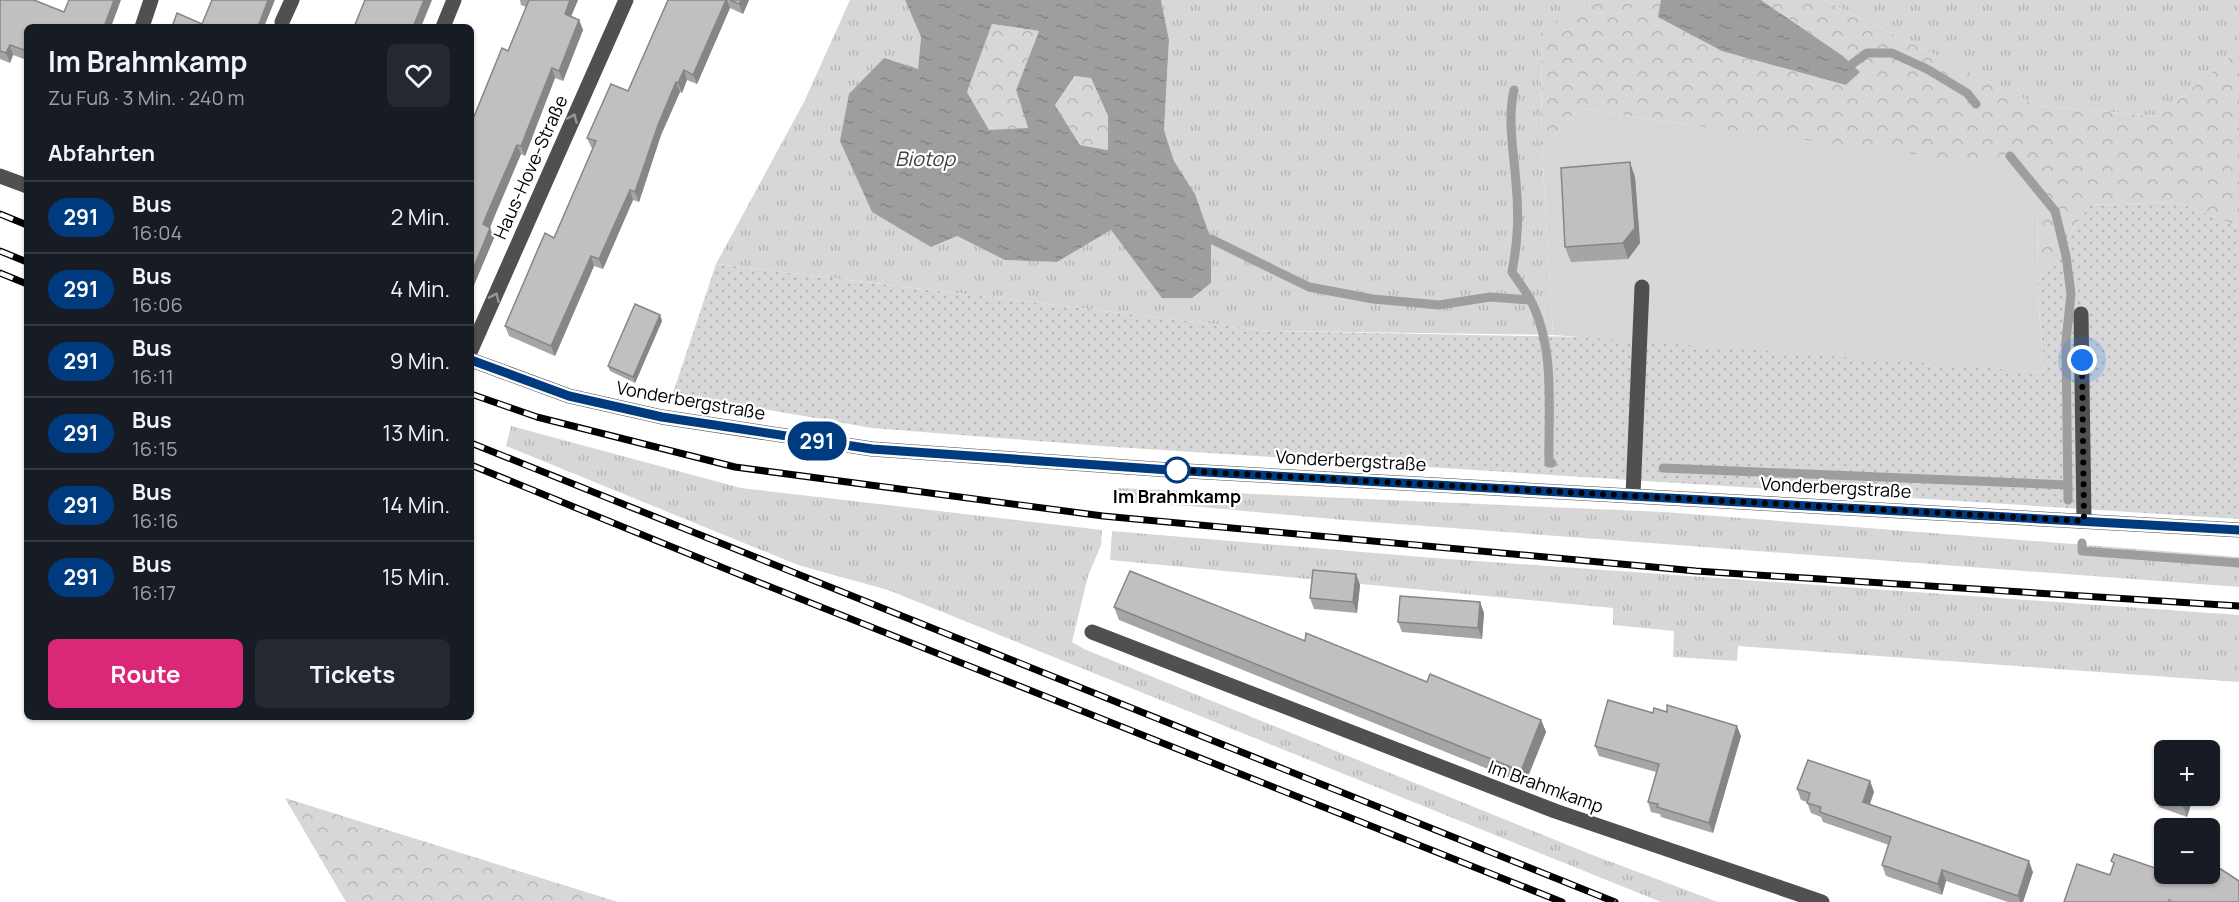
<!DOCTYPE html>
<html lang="de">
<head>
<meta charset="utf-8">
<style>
  body { margin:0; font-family:Manrope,sans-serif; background:#242831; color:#f1f3f6; height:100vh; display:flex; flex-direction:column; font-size:22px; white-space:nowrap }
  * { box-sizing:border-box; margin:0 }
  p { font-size:20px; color:#9ea1a6 }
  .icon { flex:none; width:33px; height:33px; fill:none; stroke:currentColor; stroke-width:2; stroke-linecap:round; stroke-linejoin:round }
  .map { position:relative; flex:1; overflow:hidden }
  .panel { position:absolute; left:24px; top:24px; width:450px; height:696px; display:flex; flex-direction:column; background:#171b24; border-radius:9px; box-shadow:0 2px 4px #0004 }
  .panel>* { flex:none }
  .badge { padding:0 12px; border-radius:20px; font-size:21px; line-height:39px }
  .controls { position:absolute; left:2154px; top:740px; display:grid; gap:12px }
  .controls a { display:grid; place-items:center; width:66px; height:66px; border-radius:9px; background:#171b24; box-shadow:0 2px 4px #0004; font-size:30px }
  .you { position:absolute; width:30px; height:30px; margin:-15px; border:4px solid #fff; border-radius:50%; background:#1a73e8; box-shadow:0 0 0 9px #1a73e833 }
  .map>.badge { position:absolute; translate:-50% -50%; box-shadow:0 0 0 3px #fff }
  h2 { padding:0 24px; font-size:22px; line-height:54px }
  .round { display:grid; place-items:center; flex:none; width:63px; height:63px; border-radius:9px; background:#242831 }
  .summary { display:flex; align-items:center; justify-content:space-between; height:102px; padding:0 24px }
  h1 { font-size:28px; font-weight:700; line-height:45px }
  .primary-button { display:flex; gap:12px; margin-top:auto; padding:12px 24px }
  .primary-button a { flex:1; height:69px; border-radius:9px; background:#db2777; color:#fff; font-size:24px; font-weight:700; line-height:69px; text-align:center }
  .primary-button a+a { background:#242831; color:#f1f3f6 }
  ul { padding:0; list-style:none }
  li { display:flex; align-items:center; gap:18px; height:72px; padding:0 24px; border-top:2px solid #363941 }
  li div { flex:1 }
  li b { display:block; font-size:22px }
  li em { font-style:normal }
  li .badge { min-width:66px; font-weight:700; text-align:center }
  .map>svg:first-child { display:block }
  .grass { fill:url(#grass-tufts) }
  .forest { fill:url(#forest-crowns) }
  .garden { fill:url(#garden-dots) }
  .pitch { fill:#d7d7d7 }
  .water { fill:url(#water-ripples); fill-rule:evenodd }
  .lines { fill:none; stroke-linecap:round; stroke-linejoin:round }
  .stream { stroke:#9e9e9e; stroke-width:9 }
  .minor { stroke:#505050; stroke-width:15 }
  .rail-casing { stroke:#000; stroke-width:7 }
  .rail { stroke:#fff; stroke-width:4.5; stroke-dasharray:14; stroke-linecap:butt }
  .wall { fill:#a5a5a5 }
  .shaded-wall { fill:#868686 }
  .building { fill:#c0c0c0; stroke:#868686; stroke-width:1.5 }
  .oneway { stroke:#969696 }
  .line-casing { stroke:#fff; stroke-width:14 }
  .line { stroke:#003b80; stroke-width:9 }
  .walk { stroke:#000; stroke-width:6; stroke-dasharray:0 10.8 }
  .stop-dot { fill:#fff; stroke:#003b80; stroke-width:3 }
  .labels { text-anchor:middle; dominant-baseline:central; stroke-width:4.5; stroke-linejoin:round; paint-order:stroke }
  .street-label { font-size:18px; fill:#000; stroke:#fff }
  .stop-label { font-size:18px; font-weight:bold; fill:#000; stroke:#fff }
  .water-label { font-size:20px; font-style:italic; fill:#3f3f3f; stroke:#fff }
</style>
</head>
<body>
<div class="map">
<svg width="2239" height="902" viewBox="0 0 2239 902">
  <defs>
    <pattern id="grass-tufts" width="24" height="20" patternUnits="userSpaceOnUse" patternTransform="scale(1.5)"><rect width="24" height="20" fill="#d7d7d7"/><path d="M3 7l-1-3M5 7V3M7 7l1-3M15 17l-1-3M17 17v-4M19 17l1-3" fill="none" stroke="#b7b7b7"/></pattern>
    <pattern id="forest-crowns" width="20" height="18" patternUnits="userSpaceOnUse" patternTransform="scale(1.5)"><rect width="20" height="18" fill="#d7d7d7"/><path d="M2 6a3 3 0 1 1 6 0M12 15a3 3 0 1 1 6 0" fill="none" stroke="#b7b7b7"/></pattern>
    <pattern id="garden-dots" width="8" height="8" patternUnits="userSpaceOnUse" patternTransform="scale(1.5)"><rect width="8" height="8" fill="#d7d7d7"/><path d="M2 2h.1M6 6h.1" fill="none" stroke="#b7b7b7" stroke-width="1.8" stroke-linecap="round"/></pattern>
    <pattern id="water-ripples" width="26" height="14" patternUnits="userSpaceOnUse" patternTransform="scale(1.5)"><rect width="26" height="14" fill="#9e9e9e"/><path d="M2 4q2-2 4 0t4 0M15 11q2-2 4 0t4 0" fill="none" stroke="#868686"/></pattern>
  </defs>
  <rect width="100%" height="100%" fill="#fff"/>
  <!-- grass -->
  <g class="grass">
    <polygon points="850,0 905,0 921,37 918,69 957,236 1006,260 1057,262 1111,230 1163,298 1192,297 1211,283 1211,239 1195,194 1174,161 1164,130 1169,40 1161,0 1603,0 1541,29 1542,150 1553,335 1270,331 716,264 804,102"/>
    <polygon points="1824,0 2239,0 2239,50 2158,116 2038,106"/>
    <polygon points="511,426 741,488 1102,530 1101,545 1088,576 1072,642 1084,649 1590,854 1718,902 1661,902 888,590 798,565 506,446"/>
    <polygon points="1115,488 1664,512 2239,557 2239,587 1344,520 1190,506 1114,502"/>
    <polygon points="1112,531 1434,558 2239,615 2239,682 1738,646 1737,661 1673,657 1674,631 1613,625 1613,608 1110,560"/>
  </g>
  <!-- forest -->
  <g class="forest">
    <polygon points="1603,0 1661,0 1659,17 1846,85 1860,72 1843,56 1761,0 1824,0 2038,106 2158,116 2239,50 2239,227 2178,202 2090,205 2037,282 2038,203 1690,125 1579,108 1542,150 1541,28"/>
    <polygon points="992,24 1039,31 1016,90 1028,128 989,131 967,92"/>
    <polygon points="1076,76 1091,78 1108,116 1109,150 1080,145 1055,105"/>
    <polygon points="285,798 618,902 346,902"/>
  </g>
  <!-- garden -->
  <polygon class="garden" points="2178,202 2239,227 2239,519 1115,447 872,428 673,393 716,264 1270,331 1637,338 2044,372 2037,282 2090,205"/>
  <!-- pitch -->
  <polygon class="pitch" points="1579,108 1690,125 2035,170 2038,203 2037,282 2044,372 1553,335 1542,150"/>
  <!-- water -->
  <g class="water">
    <path d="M905 0H1161L1169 40 1164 130 1174 161 1195 194 1211 239V283L1192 298H1162L1111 230 1057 262 1005 260 957 236 931 247 872 212 840 141 849 94 884 58 918 69 921 37ZM992 24 1039 31 1016 90 1028 128 989 130 967 92ZM1075 76 1091 78 1108 116V150L1080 145 1055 105Z"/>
    <polygon points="1661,0 1761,0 1843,56 1860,72 1846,85 1722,51 1658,17"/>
  </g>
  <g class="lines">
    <!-- stream -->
    <g class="stream">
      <polyline points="1852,64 1867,53 1892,53 1927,69 1967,93 1976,104"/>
      <path d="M1514 90C1507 121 1514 152 1516 183 1519 216 1518 240 1512 272 1518 281 1525 290 1530 299 1556 348 1548 410 1549 463H1552"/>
      <polyline points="2010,156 2055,211 2066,256 2071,294 2066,341 2068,500"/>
      <polyline points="1211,239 1309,287 1373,299 1439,305 1490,297 1530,300"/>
      <polyline points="1663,468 2068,485"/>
      <polyline points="2082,543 2082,551 2239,563"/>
    </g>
    <!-- minor -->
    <g class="minor">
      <polyline points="282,22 292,0"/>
      <polyline points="142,27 151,0"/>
      <polyline points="443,27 454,0"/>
      <polyline points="0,176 27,186"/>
      <polyline points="2081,314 2084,521"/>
      <polyline points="471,350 626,0"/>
      <polyline points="471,360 569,396 662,417 872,449 1169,470 2239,530"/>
      <polyline points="1633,495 1642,287"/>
      <polyline points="1092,632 1555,811 1822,902"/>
    </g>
    <!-- rail casing -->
    <g class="rail-casing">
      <g id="rail">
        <polyline points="0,214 27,225"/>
        <polyline points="0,251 27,262"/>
        <polyline points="0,273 27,284"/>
        <polyline points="471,394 537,417 735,467 1103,516 1696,571 2239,606"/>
        <polyline points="471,443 1615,902"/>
        <polyline points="471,465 763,584 1562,902"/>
      </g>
    </g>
    <!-- rail -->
    <use href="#rail" class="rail"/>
  </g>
  <!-- wall -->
  <g class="wall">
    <polygon points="0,0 64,12 121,0 27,27 27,60 13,55 10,63 0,59"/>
    <polygon points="518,0 578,0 571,16 579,20 583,30 563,81 555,78 525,156 521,154 497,210 490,228 494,238 471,292 471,124 508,51 526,7 521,5 520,0"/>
    <polygon points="668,0 749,0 743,14 730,8 697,84 687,80 682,93 680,92 661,135 639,202 633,200 603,269 594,266 555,356 509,336 505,326 554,238 593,148 591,147 587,138 628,91"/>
    <polygon points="1635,177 1640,243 1628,259 1571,262 1565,247"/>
    <polygon points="660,315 662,321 635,383 610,371 608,366"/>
    <polygon points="1356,574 1360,585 1357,613 1314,609 1310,598"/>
    <polygon points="1480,602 1484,613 1482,639 1402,632 1398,622"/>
    <polygon points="1114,607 1305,641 1427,682 1541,720 1546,732 1525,784 1119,620"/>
    <polygon points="1653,713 1741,736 1713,833 1661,817 1660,814 1651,812 1648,802 1656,772 1599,756 1595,746"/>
    <polygon points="1870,781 1874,792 1870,804 2033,872 2023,902 2008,902 1946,881 1942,895 1886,876 1882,865 1889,845 1823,822 1821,817 1811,813 1807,802 1801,800 1797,789"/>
    <polygon points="2164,795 2194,795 2187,817 2159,807 2155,797"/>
  </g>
  <!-- shaded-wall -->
  <g class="shaded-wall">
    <polygon points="114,0 121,0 111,27 104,27"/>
    <polygon points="268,0 275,0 264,27 258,27"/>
    <polygon points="424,0 432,0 421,27 413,27"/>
    <polygon points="570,0 578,0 568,24 565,14"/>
    <polygon points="726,0 727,0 730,8 697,84 693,75"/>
    <polygon points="741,0 749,0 743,14 739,4"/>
    <polygon points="579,20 583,30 563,81 559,71"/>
    <polygon points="10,45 13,55 10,63 6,53"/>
    <polygon points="552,68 555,78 525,156 521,146"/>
    <polygon points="684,70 687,80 682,93 678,83"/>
    <polygon points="676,82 680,92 661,135 639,202 635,192 658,125"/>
    <polygon points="517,145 521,154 487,234 483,224"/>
    <polygon points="1630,162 1635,177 1640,243 1628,259 1623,243"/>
    <polygon points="630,190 633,200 603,269 599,259"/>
    <polygon points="490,228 494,238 471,292 471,274"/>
    <polygon points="591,256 594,266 555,356 551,346"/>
    <polygon points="660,315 662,321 635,383 633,377"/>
    <polygon points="1356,574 1360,585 1357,613 1353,602"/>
    <polygon points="1480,602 1484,613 1482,639 1478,628"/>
    <polygon points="1541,720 1546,732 1525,784 1521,771"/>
    <polygon points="1737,726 1741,736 1713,833 1709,823"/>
    <polygon points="1870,781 1874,792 1867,812 1863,802"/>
    <polygon points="2187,795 2194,795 2187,817 2183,806"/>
    <polygon points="2029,861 2033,872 2023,902 2020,902 2018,896"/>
    <polygon points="1942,870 1946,881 1942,895 1938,884"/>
  </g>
  <!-- building -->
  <g class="building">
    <polygon points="0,0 34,0 64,12 69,0 114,0 104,27 27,27 27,51 10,45 6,53 0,51"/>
    <polygon points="212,0 268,0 258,27 172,27 177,13 202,24"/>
    <polygon points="365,0 424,0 413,27 354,27"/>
    <polygon points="529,0 570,0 565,14 579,20 559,71 552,68 521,146 517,145 493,200 483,224 490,228 471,274 471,124 502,48 508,51"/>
    <polygon points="668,0 726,0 693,75 684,70 678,83 676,82 658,125 635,192 630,190 599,259 591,256 551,346 505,326 545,233 554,238 596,141 587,138 611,84 628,91"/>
    <polygon points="730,0 741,0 739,4"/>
    <polygon points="1630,162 1635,228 1623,243 1565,247 1561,168"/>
    <polygon points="635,304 660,315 633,377 608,366"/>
    <polygon points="1313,570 1356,574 1353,602 1310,598"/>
    <polygon points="1130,571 1305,641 1306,633 1427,682 1430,674 1541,720 1521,771 1114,607"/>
    <polygon points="1400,596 1480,602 1478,628 1398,622"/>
    <polygon points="1608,700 1653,713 1654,708 1667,712 1667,705 1737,726 1709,823 1657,807 1658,804 1648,802 1659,764 1595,746"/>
    <polygon points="1808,760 1870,781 1863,802 2029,861 2018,896 1942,870 1938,884 1882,865 1891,837 1820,812 1821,807 1807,803 1810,793 1797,789"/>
    <polygon points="2164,769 2164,795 2187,795 2183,806 2155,797"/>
    <polygon points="2114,854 2164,871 2164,873 2210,873 2210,862 2239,881 2239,902 2172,902 2169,900 2169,902 2064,902 2077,864 2110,875 2114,863 2111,861"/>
  </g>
  <!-- one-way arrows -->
  <defs><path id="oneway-chevron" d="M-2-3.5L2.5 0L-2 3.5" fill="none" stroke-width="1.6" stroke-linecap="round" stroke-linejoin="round" transform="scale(1.5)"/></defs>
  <g class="oneway">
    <use href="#oneway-chevron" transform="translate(573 118) rotate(-66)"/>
    <use href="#oneway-chevron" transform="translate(495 297) rotate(-66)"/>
  </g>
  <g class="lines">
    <!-- line casing -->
    <g class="line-casing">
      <polyline id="line" points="471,360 569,396 662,417 872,449 1169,470 2239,530"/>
    </g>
    <!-- line -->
    <use href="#line" class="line"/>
    <!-- walk -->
    <polyline class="walk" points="1177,470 1169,470 2084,521 2082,360"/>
  </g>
  <!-- markers -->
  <circle class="stop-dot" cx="1177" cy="470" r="12"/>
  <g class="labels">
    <!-- street labels -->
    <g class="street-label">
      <text transform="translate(530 167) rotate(-66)">Haus-Hove-Straße</text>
      <text transform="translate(691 400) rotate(10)">Vonderbergstraße</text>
      <text transform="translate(1351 460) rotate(3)">Vonderbergstraße</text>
      <text transform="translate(1836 487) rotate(3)">Vonderbergstraße</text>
      <text transform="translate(1546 786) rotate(20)">Im Brahmkamp</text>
    </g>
    <!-- stop labels -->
    <g class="stop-label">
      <text x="1177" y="496">Im Brahmkamp</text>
    </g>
    <!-- water labels -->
    <g class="water-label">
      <text x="925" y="158">Biotop</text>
    </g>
  </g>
</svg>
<div class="controls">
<a>+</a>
<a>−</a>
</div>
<div class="you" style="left:2082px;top:360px"></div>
<b class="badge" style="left:817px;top:441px;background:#003b80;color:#fff">291</b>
<section class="panel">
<div class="summary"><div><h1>Im Brahmkamp</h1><p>Zu Fuß · 3 Min. · 240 m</p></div><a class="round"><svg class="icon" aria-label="heart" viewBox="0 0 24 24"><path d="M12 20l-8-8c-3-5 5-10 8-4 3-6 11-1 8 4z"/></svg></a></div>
<h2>Abfahrten</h2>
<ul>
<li><span class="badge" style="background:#003b80;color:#fff">291</span><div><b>Bus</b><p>16:04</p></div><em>2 Min.</em></li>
<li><span class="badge" style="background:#003b80;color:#fff">291</span><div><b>Bus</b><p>16:06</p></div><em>4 Min.</em></li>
<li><span class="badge" style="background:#003b80;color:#fff">291</span><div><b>Bus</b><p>16:11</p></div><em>9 Min.</em></li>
<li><span class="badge" style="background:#003b80;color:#fff">291</span><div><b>Bus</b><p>16:15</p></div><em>13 Min.</em></li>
<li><span class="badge" style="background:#003b80;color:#fff">291</span><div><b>Bus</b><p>16:16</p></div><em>14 Min.</em></li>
<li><span class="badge" style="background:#003b80;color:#fff">291</span><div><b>Bus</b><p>16:17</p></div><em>15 Min.</em></li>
</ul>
<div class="primary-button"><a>Route</a><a>Tickets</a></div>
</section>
</div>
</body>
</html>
